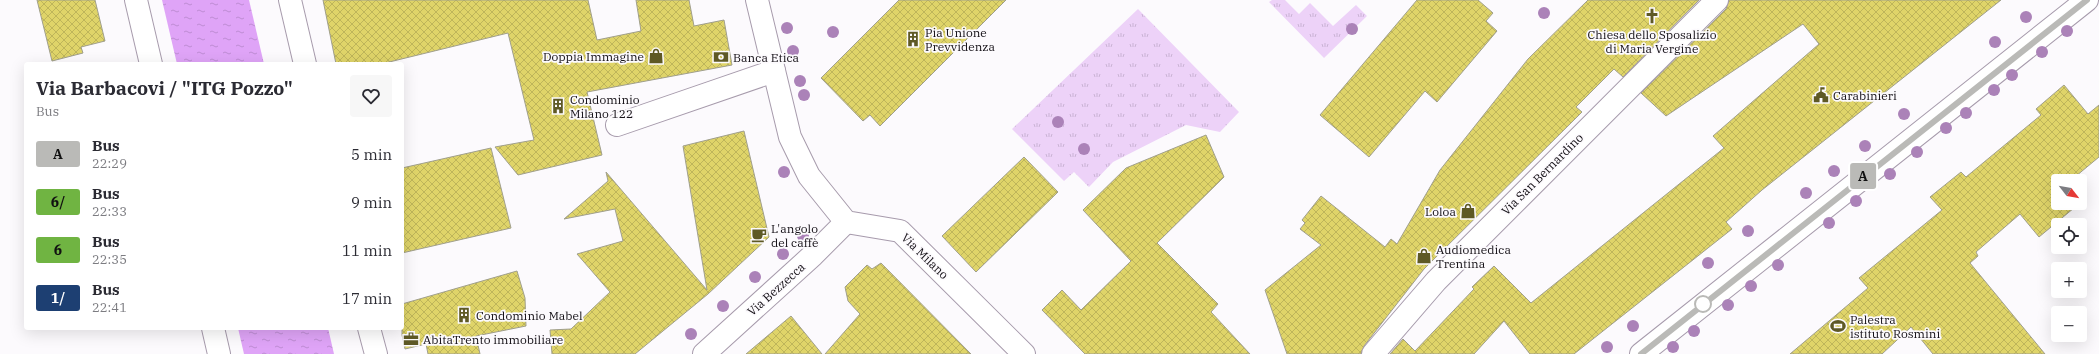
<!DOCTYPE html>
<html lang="it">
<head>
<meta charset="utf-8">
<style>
  body { margin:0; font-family:"IBM Plex Serif",serif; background:#f7f7f7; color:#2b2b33; height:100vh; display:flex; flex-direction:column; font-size:15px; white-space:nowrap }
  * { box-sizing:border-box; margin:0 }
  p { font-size:13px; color:#7c7c81 }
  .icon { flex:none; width:22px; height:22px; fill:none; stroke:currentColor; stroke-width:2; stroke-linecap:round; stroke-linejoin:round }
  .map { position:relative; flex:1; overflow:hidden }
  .details { position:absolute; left:24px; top:62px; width:380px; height:268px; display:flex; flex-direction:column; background:#fff; border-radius:4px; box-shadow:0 4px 16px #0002 }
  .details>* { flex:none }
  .badge { padding:0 8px; border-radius:3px; font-size:14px; line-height:26px }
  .needle { width:26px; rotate:121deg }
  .controls { position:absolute; left:2051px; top:174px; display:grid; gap:8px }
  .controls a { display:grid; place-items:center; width:36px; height:36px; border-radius:4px; background:#fff; box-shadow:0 4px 16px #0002; font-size:20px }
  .map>.badge { position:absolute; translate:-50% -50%; box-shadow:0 0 0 2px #fff }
  .round { display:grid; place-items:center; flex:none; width:42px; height:42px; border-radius:4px; background:#f7f7f7 }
  .overview { display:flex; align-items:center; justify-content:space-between; height:68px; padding:0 12px }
  h1 { font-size:19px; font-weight:700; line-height:30px }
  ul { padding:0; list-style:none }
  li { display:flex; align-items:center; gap:12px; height:48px; padding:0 12px }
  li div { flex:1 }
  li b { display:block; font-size:15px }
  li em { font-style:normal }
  li .badge { min-width:44px; font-weight:700; text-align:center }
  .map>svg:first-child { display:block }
  .grass { fill:url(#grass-tufts) }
  .water { fill:url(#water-ripples) }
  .building { fill:url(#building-cross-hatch); stroke:#a09f8c }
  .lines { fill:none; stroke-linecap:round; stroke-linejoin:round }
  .minor-casing { stroke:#a79bac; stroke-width:24 }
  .major-casing { stroke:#a79bac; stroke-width:24 }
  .minor { stroke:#fff; stroke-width:22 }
  .major { stroke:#fff; stroke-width:22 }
  .tree { fill:#ab82b8 }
  .line-casing { stroke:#fff; stroke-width:9 }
  .line { stroke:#babab7; stroke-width:6 }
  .stop-dot { fill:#fff; stroke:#babab7; stroke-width:2 }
  .labels { text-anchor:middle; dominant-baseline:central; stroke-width:3.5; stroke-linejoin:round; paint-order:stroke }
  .poi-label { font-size:12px; fill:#130f15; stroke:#fcfafd; text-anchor:start }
  .street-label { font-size:12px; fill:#130f15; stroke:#fcfafd }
</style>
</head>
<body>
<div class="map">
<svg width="2099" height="354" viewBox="0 0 2099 354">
  <defs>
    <pattern id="grass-tufts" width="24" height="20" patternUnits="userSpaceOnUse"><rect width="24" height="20" fill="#edd2f8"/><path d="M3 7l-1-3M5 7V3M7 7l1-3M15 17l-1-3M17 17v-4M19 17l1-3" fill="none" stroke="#cab3d4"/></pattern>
    <pattern id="water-ripples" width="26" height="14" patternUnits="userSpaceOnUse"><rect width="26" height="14" fill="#dfa4f7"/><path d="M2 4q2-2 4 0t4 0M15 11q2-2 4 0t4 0" fill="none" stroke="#be8cd3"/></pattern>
    <pattern id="building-cross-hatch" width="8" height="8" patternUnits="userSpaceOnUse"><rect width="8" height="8" fill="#dfd469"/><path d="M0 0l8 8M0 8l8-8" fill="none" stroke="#beb55a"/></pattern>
  </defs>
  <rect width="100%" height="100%" fill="#fcfafd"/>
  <!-- grass -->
  <g class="grass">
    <polygon points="1272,0 1285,0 1299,14 1310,3 1333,26 1356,5 1367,16 1324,58 1269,2"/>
    <polygon points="1138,9 1239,112 1220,132 1186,125 1113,162 1089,187 1074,172 1064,181 1012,129"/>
  </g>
  <!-- water -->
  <g class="water">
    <polygon points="162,0 249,0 264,64 177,64"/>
    <polygon points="238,328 328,328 334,354 244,354"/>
  </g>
  <!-- building -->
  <g class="building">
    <polygon points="37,0 95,0 105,41 81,47 83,53 52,61"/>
    <polygon points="323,0 588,0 597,40 641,31 636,0 689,0 694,26 724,20 732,65 587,92 602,155 518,175 495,147 534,140 508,33 381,64 336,64"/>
    <polygon points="899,0 1006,0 880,126 870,115 863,121 821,78"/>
    <polygon points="1417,0 1478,0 1493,13 1486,21 1497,31 1437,102 1425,91 1369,157 1320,115"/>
    <polygon points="1588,0 1699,0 1623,77 1614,69 1576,107 1582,112 1424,269 1364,346 1361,354 1287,354 1265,290 1321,245 1300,229 1305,223 1302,220 1321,196 1385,247 1391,239 1397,244 1440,170 1528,59"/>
    <polygon points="1729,0 2001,0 1762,190 1726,222 1732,229 1574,354 1530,354 1504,321 1474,354 1390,354 1403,339 1415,351 1474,289 1472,287 1494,266 1531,303 1724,148 1713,136 1819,44 1803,24 1666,116 1641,93 1726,9"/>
    <polygon points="2064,85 2088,114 2099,105 2099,157 2070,181 2058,181 2058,203 2080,203 2039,237 2020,214 1976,252 1978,256 1970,263 2045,354 1933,354 1911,327 1882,354 1790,354 1868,288 1859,278 1942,210 1930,197 1961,172 1966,177 2041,115 2036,109"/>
    <polygon points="744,131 769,237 708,294 635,354 552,354 550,330 571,329 610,292 577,254 623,241 615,209 564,219 608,181 606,172 707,290 683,146"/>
    <polygon points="1206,135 1224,177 1157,243 1218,304 1211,312 1250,354 1085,354 1042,310 1062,290 1081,310 1131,261 1083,210 1126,168"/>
    <polygon points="491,148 511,228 402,253 402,168"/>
    <polygon points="1024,157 1058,192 976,272 942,236"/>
    <polygon points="881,263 971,354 825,354 860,314 848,301 845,287 867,265 872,269"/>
    <polygon points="517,271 525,298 526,326 476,336 480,354 428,354 426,344 405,349 402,335 402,304"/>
    <polygon points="791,316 822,354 746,354"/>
  </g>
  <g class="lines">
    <!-- minor casing -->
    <g class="minor-casing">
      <g id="minor">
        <polyline points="136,0 151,64"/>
        <polyline points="290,0 305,64"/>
        <polyline points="757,0 790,137 809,176 846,222 900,231 1024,354"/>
        <polyline points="617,125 774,71"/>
        <polyline points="213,328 219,354"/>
        <polyline points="369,328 376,354"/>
        <polyline points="704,354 813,255 846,222"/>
        <polyline points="1373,354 1436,281 1717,0"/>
      </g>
    </g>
    <!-- major casing -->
    <g class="major-casing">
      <polyline id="major" points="1641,354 2087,0"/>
    </g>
    <!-- minor -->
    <use href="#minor" class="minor"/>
    <!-- major -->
    <use href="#major" class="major"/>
  </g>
  <!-- trees -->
  <g class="tree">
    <circle cx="1544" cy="13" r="6"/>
    <circle cx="2026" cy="17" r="6"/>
    <circle cx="787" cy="28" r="6"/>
    <circle cx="1352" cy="29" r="6"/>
    <circle cx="2067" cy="31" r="6"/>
    <circle cx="833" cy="32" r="6"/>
    <circle cx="1995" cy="42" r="6"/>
    <circle cx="793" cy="51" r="6"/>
    <circle cx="2042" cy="52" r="6"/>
    <circle cx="2012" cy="75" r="6"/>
    <circle cx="800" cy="81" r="6"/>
    <circle cx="1994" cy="90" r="6"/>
    <circle cx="804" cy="95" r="6"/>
    <circle cx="1966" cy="113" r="6"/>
    <circle cx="1904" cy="114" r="6"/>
    <circle cx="1058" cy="122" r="6"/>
    <circle cx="1946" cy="128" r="6"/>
    <circle cx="1865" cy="146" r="6"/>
    <circle cx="1084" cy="149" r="6"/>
    <circle cx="1917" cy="152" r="6"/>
    <circle cx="1834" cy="171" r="6"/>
    <circle cx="784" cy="172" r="6"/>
    <circle cx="1890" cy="174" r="6"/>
    <circle cx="1806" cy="193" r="6"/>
    <circle cx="1856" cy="201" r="6"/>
    <circle cx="1829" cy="223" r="6"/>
    <circle cx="1748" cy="231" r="6"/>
    <circle cx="803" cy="236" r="6"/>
    <circle cx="783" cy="254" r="6"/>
    <circle cx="1708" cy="263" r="6"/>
    <circle cx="1778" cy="265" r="6"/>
    <circle cx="755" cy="277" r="6"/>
    <circle cx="1751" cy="286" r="6"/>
    <circle cx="1728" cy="305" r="6"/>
    <circle cx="723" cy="306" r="6"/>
    <circle cx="1633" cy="326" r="6"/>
    <circle cx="1694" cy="331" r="6"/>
    <circle cx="691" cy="334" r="6"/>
    <circle cx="1607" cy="347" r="6"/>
    <circle cx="1673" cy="347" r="6"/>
  </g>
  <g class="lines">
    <!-- line casing -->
    <g class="line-casing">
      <polyline id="line" points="1641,354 2087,0"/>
    </g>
    <!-- line -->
    <use href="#line" class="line"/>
  </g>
  <!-- icons -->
  <defs>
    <g id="church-bare" transform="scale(1.2)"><path d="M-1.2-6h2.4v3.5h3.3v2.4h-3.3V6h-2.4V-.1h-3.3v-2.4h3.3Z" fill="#5e5925" stroke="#fcfafd" stroke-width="2.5" paint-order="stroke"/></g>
    <g id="building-bare" transform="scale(1.2)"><path d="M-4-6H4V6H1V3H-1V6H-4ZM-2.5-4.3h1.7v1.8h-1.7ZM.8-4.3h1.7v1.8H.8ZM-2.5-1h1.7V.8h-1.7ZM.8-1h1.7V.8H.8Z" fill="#5e5925" stroke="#fcfafd" stroke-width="2.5" paint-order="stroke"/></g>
    <g id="shop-bare" transform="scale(1.2)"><path d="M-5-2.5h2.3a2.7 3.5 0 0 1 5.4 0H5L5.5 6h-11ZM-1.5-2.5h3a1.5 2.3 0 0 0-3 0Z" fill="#5e5925" stroke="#fcfafd" stroke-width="2.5" paint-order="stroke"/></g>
    <g id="bank-bare" transform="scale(1.2)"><path d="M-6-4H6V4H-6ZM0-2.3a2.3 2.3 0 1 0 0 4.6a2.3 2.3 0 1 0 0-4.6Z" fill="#5e5925" stroke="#fcfafd" stroke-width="2.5" paint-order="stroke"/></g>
    <g id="civic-bare" transform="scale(1.2)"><path d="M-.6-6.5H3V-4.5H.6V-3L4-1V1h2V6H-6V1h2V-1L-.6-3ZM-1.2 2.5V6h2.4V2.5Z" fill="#5e5925" stroke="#fcfafd" stroke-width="2.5" paint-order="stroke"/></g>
    <g id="cafe-bare" transform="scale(1.2)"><path d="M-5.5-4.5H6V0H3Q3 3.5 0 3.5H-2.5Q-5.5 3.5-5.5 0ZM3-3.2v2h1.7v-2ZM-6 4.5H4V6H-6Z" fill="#5e5925" stroke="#fcfafd" stroke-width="2.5" paint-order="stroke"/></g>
    <g id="stadium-bare" transform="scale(1.2)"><path d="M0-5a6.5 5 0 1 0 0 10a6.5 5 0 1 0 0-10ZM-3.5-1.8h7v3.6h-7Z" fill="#5e5925" stroke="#fcfafd" stroke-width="2.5" paint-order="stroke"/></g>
    <g id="office-bare" transform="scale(1.2)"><path d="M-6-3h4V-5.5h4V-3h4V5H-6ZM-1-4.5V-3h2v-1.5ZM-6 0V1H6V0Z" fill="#5e5925" stroke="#fcfafd" stroke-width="2.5" paint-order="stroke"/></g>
  </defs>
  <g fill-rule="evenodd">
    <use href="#church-bare" x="1652" y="16"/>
    <use href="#building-bare" x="913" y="39"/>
    <use href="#shop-bare" x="656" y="56"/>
    <use href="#bank-bare" x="721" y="57"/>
    <use href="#civic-bare" x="1821" y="95"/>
    <use href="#building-bare" x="558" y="106"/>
    <use href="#shop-bare" x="1468" y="211"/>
    <use href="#cafe-bare" x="759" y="235"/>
    <use href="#shop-bare" x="1424" y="256"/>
    <use href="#building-bare" x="464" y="315"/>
    <use href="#stadium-bare" x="1838" y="326"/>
    <use href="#office-bare" x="411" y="339"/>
  </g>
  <!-- markers -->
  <circle class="stop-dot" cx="1703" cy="304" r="8"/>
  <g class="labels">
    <!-- poi labels -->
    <g class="poi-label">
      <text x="925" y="32">Pia Unione<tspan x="925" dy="14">Prevvidenza</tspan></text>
      <text x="1652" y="34" text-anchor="middle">Chiesa dello Sposalizio<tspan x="1652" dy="14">di Maria Vergine</tspan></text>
      <text x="644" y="56" text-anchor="end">Doppia Immagine</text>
      <text x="733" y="57">Banca Etica</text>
      <text x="1833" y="95">Carabinieri</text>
      <text x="570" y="99">Condominio<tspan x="570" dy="14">Milano 122</tspan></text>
      <text x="1456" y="211" text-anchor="end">Loloa</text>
      <text x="771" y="228">L'angolo<tspan x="771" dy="14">del caffè</tspan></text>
      <text x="1436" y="249">Audiomedica<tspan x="1436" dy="14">Trentina</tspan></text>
      <text x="476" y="315">Condominio Mabel</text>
      <text x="1850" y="319">Palestra<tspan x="1850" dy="14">istituto Rosmini</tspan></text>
      <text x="423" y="339">AbitaTrento immobiliare</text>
    </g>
    <!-- street labels -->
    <g class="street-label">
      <text transform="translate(1542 174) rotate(-45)">Via San Bernardino</text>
      <text transform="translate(925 256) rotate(44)">Via Milano</text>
      <text transform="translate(776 289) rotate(-42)">Via Bezzecca</text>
    </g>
  </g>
</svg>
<div class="controls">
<a><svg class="needle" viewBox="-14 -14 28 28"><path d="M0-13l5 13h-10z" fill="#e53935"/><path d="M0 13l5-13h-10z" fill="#7c7c81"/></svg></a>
<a><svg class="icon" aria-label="locate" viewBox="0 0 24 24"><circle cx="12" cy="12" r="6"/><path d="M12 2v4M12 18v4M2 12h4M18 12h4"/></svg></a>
<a>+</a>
<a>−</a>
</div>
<b class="badge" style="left:1863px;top:176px;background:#babab7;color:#111">A</b>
<section class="details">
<div class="overview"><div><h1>Via Barbacovi / &quot;ITG Pozzo&quot;</h1><p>Bus</p></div><a class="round"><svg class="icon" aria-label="heart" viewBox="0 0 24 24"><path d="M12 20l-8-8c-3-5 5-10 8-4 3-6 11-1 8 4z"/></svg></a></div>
<ul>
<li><span class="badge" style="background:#babab7;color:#111">A</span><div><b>Bus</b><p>22:29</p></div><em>5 min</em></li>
<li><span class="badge" style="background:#70b442;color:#111">6/</span><div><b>Bus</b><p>22:33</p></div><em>9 min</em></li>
<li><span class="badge" style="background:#70b442;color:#111">6</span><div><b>Bus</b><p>22:35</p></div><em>11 min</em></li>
<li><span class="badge" style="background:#1d3f72;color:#fff">1/</span><div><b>Bus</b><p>22:41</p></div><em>17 min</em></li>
</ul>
</section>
</div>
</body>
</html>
